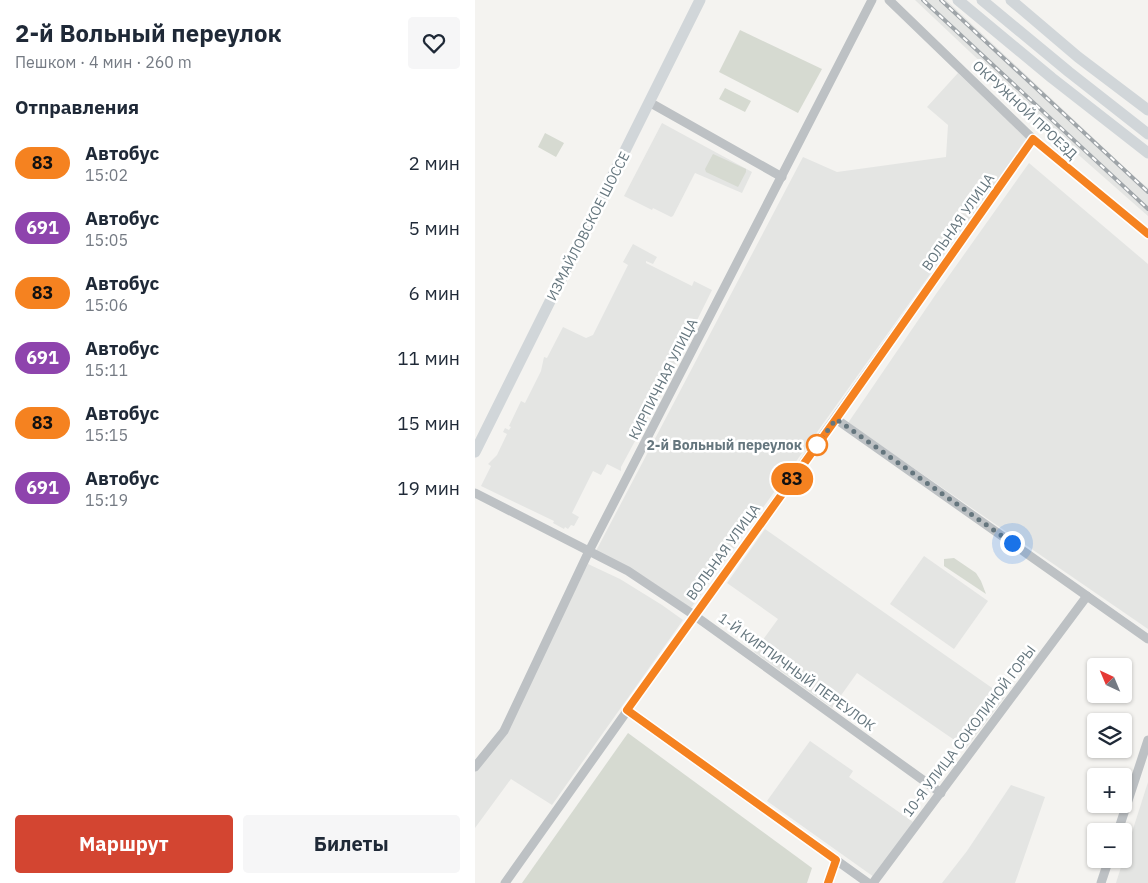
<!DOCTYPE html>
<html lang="ru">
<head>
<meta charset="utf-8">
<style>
  body { margin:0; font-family:"IBM Plex Sans",sans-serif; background:#f6f6f7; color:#1f2937; height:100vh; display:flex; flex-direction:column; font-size:19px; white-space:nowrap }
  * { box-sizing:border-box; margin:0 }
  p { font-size:16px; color:#747a83 }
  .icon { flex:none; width:28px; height:28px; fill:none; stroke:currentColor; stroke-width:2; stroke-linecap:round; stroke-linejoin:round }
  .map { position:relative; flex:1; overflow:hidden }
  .sheet { display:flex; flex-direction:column; background:#fff; width:475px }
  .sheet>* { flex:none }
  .badge { padding:0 10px; border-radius:16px; font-size:18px; line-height:32px }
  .needle { width:32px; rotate:316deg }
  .controls { position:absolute; left:612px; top:658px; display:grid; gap:10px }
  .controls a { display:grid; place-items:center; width:45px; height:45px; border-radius:5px; background:#fff; box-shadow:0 1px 4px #0004; font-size:25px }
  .you { position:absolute; width:25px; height:25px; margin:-12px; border:4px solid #fff; border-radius:50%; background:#1a73e8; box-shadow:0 0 0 8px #1a73e833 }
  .map>.badge { position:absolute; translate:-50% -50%; box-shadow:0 0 0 2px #fff }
  h2 { padding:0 15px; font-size:19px; line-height:45px }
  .round { display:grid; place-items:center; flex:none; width:52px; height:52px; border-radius:5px; background:#f6f6f7 }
  .headline { display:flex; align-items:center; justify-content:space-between; height:85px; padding:0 15px }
  h1 { font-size:24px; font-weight:700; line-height:38px }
  .button { display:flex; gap:10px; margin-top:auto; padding:10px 15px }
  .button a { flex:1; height:58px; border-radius:5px; background:#d34531; color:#fff; font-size:20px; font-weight:700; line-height:58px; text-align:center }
  .button a+a { background:#f6f6f7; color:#1f2937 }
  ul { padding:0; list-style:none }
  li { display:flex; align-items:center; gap:15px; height:65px; padding:0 15px }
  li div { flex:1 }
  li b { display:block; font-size:19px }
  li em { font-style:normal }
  li .badge { min-width:55px; font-weight:700; text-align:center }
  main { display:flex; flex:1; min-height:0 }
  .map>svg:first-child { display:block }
  .built { fill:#e4e5e3 }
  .green { fill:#d6dad1 }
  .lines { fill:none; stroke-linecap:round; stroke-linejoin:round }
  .minor { stroke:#bdc1c4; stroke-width:9 }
  .major { stroke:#d1d6d9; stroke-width:11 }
  .rail-casing { stroke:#9fa5a9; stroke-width:4 }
  .rail { stroke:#fff; stroke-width:2; stroke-dasharray:5.5; stroke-linecap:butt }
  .line-casing { stroke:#fff; stroke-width:11 }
  .line { stroke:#f58220; stroke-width:8 }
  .walk { stroke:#65767e; stroke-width:5; stroke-dasharray:0 9 }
  .stop-dot { fill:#fff; stroke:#f58220; stroke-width:2.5 }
  .labels { text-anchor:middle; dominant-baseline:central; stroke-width:5; stroke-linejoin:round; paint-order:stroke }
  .street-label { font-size:14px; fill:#65767e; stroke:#fff }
  .stop-label { font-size:14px; font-weight:bold; fill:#65767e; stroke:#fff; text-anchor:end }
</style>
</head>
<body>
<main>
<section class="sheet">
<div class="headline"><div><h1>2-й Вольный переулок</h1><p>Пешком · 4 мин · 260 m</p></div><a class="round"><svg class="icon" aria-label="heart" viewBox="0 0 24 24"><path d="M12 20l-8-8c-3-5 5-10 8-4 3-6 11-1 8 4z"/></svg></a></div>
<h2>Отправления</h2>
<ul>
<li><span class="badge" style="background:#f58220;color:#111">83</span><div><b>Автобус</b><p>15:02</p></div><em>2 мин</em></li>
<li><span class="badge" style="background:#8e44ad;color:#fff">691</span><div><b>Автобус</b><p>15:05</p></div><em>5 мин</em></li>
<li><span class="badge" style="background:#f58220;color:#111">83</span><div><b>Автобус</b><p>15:06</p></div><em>6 мин</em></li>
<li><span class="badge" style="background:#8e44ad;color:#fff">691</span><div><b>Автобус</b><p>15:11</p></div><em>11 мин</em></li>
<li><span class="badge" style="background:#f58220;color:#111">83</span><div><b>Автобус</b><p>15:15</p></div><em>15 мин</em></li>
<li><span class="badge" style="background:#8e44ad;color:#fff">691</span><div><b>Автобус</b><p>15:19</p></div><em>19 мин</em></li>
</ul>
<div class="button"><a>Маршрут</a><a>Билеты</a></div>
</section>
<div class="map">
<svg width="673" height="883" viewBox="0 0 673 883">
  <rect width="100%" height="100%" fill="#f4f3f0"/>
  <!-- built -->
  <g class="built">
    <polygon points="440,0 471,0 661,178 673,188 673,216 565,121 566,118 540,93 536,97 527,88 530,85"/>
    <polygon points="483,73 552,139 216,608 170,577 121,551 328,157 362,172 471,157 473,125 452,107"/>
    <polygon points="187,123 277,172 267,193 220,173 198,216 196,217 178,208 177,210 149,196"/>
    <polygon points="554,163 673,264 673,629 373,423 461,294"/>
    <polygon points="158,244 182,257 178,264 171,261 171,263 217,286 219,281 237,290 186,393 146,467 146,471 132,464 126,475 118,471 97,513 104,517 99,526 96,525 93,529 90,527 89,529 78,523 79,521 6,486 16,466 13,464 22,455 32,434 28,432 30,428 34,430 36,427 34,426 46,401 50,403 66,371 69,357 72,358 88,327 111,338 118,335 153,265 148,262"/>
    <polygon points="290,529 530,697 491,748 382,673 357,708 279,652 303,619 252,583"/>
    <polygon points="449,556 513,601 479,649 415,604"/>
    <polygon points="113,564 145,579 187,605 208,620 77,805 36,779 0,828 0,770 30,731"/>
    <polygon points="335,741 378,771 374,777 438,822 399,877 292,801"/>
    <polygon points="673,782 673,883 641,883 659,826"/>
    <polygon points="536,785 570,797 540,883 467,883 492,851"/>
  </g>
  <!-- green -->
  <g class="green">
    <polygon points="265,30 347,69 323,113 244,72"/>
    <polygon points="250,88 276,101 270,112 244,99"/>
    <polygon points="70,133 89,143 81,157 63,147"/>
    <polygon points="238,154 271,169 271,172 263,187 231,172 230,169"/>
    <polygon points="479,558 501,573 506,581 511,594 469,566 469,559"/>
    <polygon points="153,733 337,868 332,883 47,883"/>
  </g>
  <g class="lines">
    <!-- minor -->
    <g class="minor">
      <polyline points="414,0 558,139 673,234"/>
      <polyline points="174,102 307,177"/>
      <polyline points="361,419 673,639"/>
      <polyline points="0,493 153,571 216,613 466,793"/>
      <polyline points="152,710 393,883"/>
      <polyline points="0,767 29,731 114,551 397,0"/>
      <polyline points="643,831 673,740"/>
      <polyline points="30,883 558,139"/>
      <polyline points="353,883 361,860"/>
      <polyline points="398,883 612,596"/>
      <polyline points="626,883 634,859"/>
    </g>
    <!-- major -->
    <g class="major">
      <polyline points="483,0 577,78 673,153"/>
      <polyline points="507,0 594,72 673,134"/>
      <polyline points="536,0 603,57 673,110"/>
      <polyline points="0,452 225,0"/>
    </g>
    <!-- rail casing -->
    <g class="rail-casing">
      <g id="rail">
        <polyline points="448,0 673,209"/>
        <polyline points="466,0 673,192"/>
      </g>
    </g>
    <!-- rail -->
    <use href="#rail" class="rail"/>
  </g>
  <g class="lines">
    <!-- line casing -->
    <g class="line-casing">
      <polyline id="line" points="353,883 361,860 152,710 361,419 558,139 673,234"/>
    </g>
    <!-- line -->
    <use href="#line" class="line"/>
    <!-- walk -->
    <polyline class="walk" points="342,445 361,419 537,543"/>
  </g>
  <!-- markers -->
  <circle class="stop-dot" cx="342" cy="445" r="10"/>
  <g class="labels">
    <!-- street labels -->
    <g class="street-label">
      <text transform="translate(550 110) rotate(43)">ОКРУЖНОЙ ПРОЕЗД</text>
      <text transform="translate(483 222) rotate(-55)">ВОЛЬНАЯ УЛИЦА</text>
      <text transform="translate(113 226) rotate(-63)">ИЗМАЙЛОВСКОЕ ШОССЕ</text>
      <text transform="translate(188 379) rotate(-63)">КИРПИЧНАЯ УЛИЦА</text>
      <text transform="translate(248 552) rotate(-54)">ВОЛЬНАЯ УЛИЦА</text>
      <text transform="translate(322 672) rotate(36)">1-Й КИРПИЧНЫЙ ПЕРЕУЛОК</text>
      <text transform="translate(494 731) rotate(-53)">10-Я УЛИЦА СОКОЛИНОЙ ГОРЫ</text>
    </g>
    <!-- stop labels -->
    <g class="stop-label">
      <text x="327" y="445">2-й Вольный переулок</text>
    </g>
  </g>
</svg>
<div class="controls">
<a><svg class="needle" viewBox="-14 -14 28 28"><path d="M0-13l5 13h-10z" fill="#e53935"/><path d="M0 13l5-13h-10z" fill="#747a83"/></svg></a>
<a><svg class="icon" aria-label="layers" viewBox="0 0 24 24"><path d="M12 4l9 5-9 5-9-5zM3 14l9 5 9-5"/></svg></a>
<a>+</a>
<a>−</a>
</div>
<div class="you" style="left:537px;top:543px"></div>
<b class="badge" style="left:317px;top:479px;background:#f58220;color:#111">83</b>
</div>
</main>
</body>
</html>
